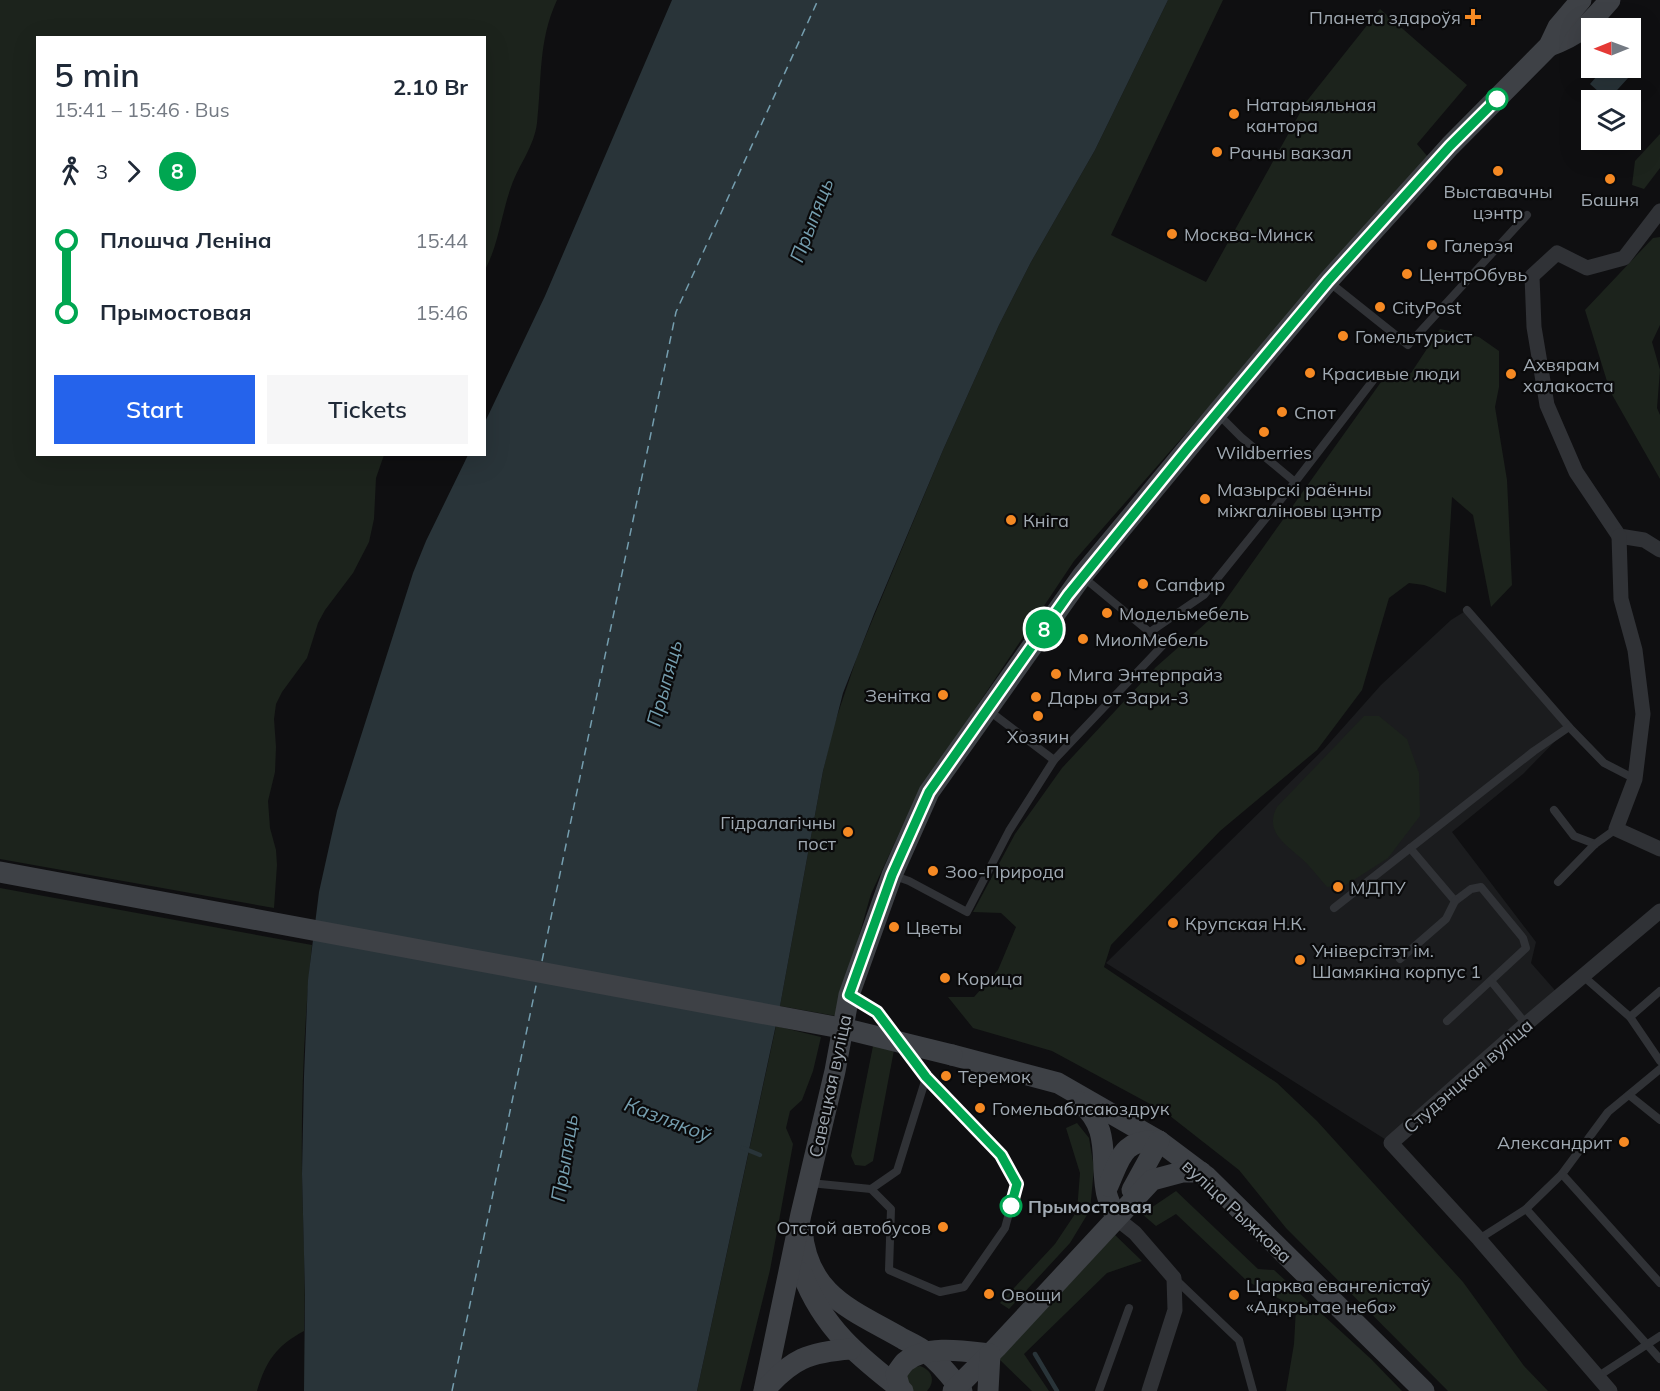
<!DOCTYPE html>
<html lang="en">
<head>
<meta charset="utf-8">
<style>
  body { margin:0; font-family:Mulish,sans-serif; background:#f6f6f7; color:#1f2937; height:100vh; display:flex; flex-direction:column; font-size:22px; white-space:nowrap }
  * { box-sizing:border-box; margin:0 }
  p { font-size:20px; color:#747a83 }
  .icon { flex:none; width:33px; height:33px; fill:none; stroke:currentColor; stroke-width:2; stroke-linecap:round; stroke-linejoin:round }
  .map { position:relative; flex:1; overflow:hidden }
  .side { position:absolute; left:36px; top:36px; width:450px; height:420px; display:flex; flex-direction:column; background:#fff; border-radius:0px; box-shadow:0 6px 24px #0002 }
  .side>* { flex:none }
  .badge { padding:0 12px; border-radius:20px; font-size:21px; line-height:39px }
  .needle { width:39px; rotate:269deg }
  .buttons { position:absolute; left:1581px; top:18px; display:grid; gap:12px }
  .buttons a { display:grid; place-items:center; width:60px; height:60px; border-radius:0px; background:#fff; box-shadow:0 6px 24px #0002; font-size:30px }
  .map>.badge { position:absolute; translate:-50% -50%; box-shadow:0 0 0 3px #fff }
  .legs { display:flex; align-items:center; gap:9px; height:66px; padding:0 18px; font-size:20px }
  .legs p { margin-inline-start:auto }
  .overview { display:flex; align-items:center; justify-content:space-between; height:102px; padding:0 18px }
  h1 { font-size:33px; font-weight:600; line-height:45px }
  .primary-button { display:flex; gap:12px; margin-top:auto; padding:12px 18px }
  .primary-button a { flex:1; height:69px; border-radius:0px; background:#2563eb; color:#fff; font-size:24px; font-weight:600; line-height:69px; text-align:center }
  .primary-button a+a { background:#f6f6f7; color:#1f2937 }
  ul { padding:0 18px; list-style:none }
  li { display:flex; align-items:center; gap:21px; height:72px; font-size:22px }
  li i { display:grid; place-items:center; width:9px; height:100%; margin:0 8px; background:currentColor }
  li i::after { content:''; width:15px; height:15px; margin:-8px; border:4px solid; border-radius:50%; background:#fff }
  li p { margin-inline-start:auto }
  li:first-child i { background:linear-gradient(#0000 50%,currentColor 0) }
  li:last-child i { background:linear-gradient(currentColor 50%,#0000 0) }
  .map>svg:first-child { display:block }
  .built { fill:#1b1c1e }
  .green { fill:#1c231c }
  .water { fill:#293439 }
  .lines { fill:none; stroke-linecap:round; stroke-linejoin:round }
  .stream { stroke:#293439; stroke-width:4.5 }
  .ferry { stroke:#759eaf; stroke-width:1.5; stroke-dasharray:8 6; stroke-linecap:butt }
  .lane { stroke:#303236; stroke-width:8 }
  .street { stroke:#303236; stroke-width:15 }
  .secondary { stroke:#3e4146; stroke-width:21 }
  .secondary-bridge { stroke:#3e4146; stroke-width:21 }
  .line-1-casing { stroke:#fff; stroke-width:14 }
  .line-1 { stroke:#00a651; stroke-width:9 }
  .poi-dot { fill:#f58923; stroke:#0a0a0b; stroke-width:2 }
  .stop-1-dot { fill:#fff; stroke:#00a651; stroke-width:3 }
  .labels { text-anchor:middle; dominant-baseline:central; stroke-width:4.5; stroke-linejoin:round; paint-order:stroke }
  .poi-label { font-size:18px; fill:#a0a9b2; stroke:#0a0a0b; text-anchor:start }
  .street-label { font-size:18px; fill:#a0a9b2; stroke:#0a0a0b }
  .stop-label { font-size:18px; font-weight:bold; fill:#a0a9b2; stroke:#0a0a0b; text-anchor:start }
  .water-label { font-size:20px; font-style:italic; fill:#759eaf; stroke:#0a0a0b }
</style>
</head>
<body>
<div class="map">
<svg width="1660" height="1391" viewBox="0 0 1660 1391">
  <rect width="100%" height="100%" fill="#0f0f11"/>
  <!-- built -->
  <polygon class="built" points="1467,610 1569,727 1523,774 1452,832 1536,942 1531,963 1560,996 1391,1143 1106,963 1324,749 1381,685 1451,620"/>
  <!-- green -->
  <g class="green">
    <path d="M0 0H557C538 41 542 79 537 123 534 147 519 164 511 187 501 215 499 243 485 270L484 38H38V454L384 455 376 478 374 519 369 542 353 573 325 610 318 623 307 658 282 692 276 704 274 719 276 747 275 772 268 801 270 828 276 850 277 865 274 908 0 859Z"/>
    <polygon points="1168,0 1223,0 1111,235 1206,282 1306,102 1380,9 1467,85 1417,144 1428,157 1074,561 916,797 871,894 836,1016 780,1006 823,771 833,728 857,657 943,450 999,325 1031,262 1095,150"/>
    <polygon points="1660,134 1660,168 1644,189 1632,185 1635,161"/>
    <polygon points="1660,237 1660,325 1652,342 1660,370 1657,408 1660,415 1660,479 1610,391 1585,310 1653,238"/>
    <polygon points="1440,329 1479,337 1499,351 1499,387 1495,407 1507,480 1512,585 1491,607 1473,515 1452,497 1446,593 1424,585 1409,583 1389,598 1362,690 1317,750 1220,831 1111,945 1104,967 1277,1083 1317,1121 1463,1282 1524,1366 1548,1391 1448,1391 1286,1228 1239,1170 1165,1112 1052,1051 973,1028 948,997 974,997 998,970 1016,927 1001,913 973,912 1015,834 1062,768 1156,667 1215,615 1381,382 1411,373"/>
    <path d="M1364 716H1379L1407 739 1419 773 1420 816 1388 858 1346 885 1327 887C1319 878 1311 867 1301 858 1285 844 1264 831 1277 807Z"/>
    <path d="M0 888 312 945C304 1021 301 1099 302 1175 303 1227 306 1279 304 1331 276 1346 266 1361 257 1391H0Z"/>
    <polygon points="776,1026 821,1037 813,1071 802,1100 790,1111 786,1128 793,1144 770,1270 740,1391 697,1391"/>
    <polygon points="873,1046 894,1050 873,1161 865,1166 855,1165 851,1156"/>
    <polygon points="1077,1123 1089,1138 1094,1168 1090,1210 1070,1243 1009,1309 1000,1303 1055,1244 1077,1211 1080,1173 1066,1128"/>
    <polygon points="1176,1191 1258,1269 1274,1270 1371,1359 1402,1391 1286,1391 1294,1344 1296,1308 1247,1281 1176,1214 1156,1226 1142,1214"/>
    <polygon points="1115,1235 1142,1261 1107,1273 1024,1354 1049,1391 1032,1391 999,1359"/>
    <path d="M920 1366C932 1370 936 1381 927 1391H910L906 1375 915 1367Z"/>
  </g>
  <!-- water -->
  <g class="water">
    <polygon points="672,0 1168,0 1095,150 1031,262 999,325 943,450 874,614 843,693 823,771 780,1006 697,1391 304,1391 305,1294 302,1174 304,1076 308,980 319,892 337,811 413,573 426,541 468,455 484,454 485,422 545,296"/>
    <polygon points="1631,58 1639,66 1608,100 1590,84 1604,68 1630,68"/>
  </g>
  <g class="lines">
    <!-- stream -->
    <g class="stream">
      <polyline points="743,1148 760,1155"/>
      <polyline points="1035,1354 1057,1391"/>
    </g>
    <!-- ferry -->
    <g class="ferry">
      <polyline points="542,961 676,312 818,0"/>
      <polyline points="452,1391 537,981"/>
    </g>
    <!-- lane -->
    <g class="lane">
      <polyline points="1329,282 1408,345 1527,215"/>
      <polyline points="1295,482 1378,374"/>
      <polyline points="1467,610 1569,727 1604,763 1635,779"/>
      <polyline points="1150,632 1204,595 1295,482 1241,437 1219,415"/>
      <polyline points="1054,760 1164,644 1083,577"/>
      <polyline points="1554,810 1574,836 1595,844"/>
      <polyline points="1410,848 1455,901 1471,889 1481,887 1523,938 1526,948 1447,1021"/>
      <polyline points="892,875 909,881 967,912 1009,831 1054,760 988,710"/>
      <polyline points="1558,882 1595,844 1616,829"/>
      <polyline points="1334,908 1534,751 1569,727"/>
      <polyline points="1400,959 1446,919 1455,901"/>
      <polyline points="1583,976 1630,1017 1660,1061"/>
      <polyline points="1491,981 1526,1024"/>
      <polyline points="852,997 877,1012 895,1037"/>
      <polyline points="1630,1017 1660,991"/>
      <polyline points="1660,1069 1608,1112 1562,1174 1660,1283"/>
      <polyline points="1629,1095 1660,1120"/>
      <polyline points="810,1183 871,1189 891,1209 889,1270 940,1292 964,1287 1005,1228 1017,1184 1001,1155 926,1078 904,1049"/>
      <polyline points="871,1189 897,1171 926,1078"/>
      <polyline points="1526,1209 1660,1359"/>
      <polyline points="1479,1239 1526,1209 1562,1174"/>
      <polyline points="1175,1279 1239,1340 1253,1391"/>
      <polyline points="1597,1377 1660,1336"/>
      <polyline points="1099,1391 1129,1308"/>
    </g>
    <!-- street -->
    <g class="street">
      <polyline points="1660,211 1624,258 1587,268 1557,253 1532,276 1534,327 1547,405 1576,472 1619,536 1644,540 1660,550"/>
      <polyline points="1619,536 1621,599 1635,650 1643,714 1635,779 1616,829 1660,849"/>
      <polyline points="1116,1218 1135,1233 1174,1278 1175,1310 1149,1391"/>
      <polyline points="1610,1391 1479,1239 1391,1143 1526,1024 1660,911"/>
    </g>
    <!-- secondary -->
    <g class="secondary">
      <path d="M1549 46C1580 35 1589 24 1610 0"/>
      <polyline points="952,1055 1058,1083 1159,1141 1207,1177 1424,1391"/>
      <path d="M1080 1102C1111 1129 1100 1155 1106 1190 1107 1200 1113 1209 1116 1218"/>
      <path d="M1108 1186C1121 1157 1122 1139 1159 1141"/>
      <polyline points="1132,1190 1159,1141"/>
      <path d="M802 1229C807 1296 853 1310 903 1339 911 1343 920 1347 927 1353 940 1363 952 1378 962 1391"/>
      <path d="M802 1273C823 1328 858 1356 903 1391"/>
      <path d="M900 1389 896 1374C899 1370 902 1365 905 1362 926 1344 965 1351 990 1354"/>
      <polyline points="764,1391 801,1214 835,1071 849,995 892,875 929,792 1082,576 1217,413 1328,281 1450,146 1549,46 1558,27 1581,0"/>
      <path d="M764 1391C791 1359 809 1352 851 1349"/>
      <polyline points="953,1391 997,1347 1152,1180 1182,1172 1201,1172"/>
      <polyline points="988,1391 990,1354"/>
    </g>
    <!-- secondary-bridge -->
    <polyline class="secondary-bridge" points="0,872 846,1029 952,1055"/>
  </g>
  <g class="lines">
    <!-- line-1 casing -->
    <g class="line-1-casing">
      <polyline id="line-1" points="1011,1206 1017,1184 1001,1155 926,1077 877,1012 849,995 892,875 929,792 1068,595 1187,449 1328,281 1450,146 1497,99"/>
    </g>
    <!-- line-1 -->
    <use href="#line-1" class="line-1"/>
  </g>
  <!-- markers -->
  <g class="poi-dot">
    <path d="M1470 8h6v6h6v6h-6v6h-6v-6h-6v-6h6z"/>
    <circle cx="1234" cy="114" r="6"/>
    <circle cx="1217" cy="152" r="6"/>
    <circle cx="1498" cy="171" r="6"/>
    <circle cx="1610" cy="179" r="6"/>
    <circle cx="1172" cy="234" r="6"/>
    <circle cx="1432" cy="245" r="6"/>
    <circle cx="1407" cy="274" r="6"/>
    <circle cx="1380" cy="307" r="6"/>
    <circle cx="1343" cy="336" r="6"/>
    <circle cx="1310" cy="373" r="6"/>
    <circle cx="1511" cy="374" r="6"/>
    <circle cx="1282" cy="412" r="6"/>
    <circle cx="1264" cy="432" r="6"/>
    <circle cx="1205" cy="499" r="6"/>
    <circle cx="1011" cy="520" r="6"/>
    <circle cx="1143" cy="584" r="6"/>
    <circle cx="1107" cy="613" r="6"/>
    <circle cx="1083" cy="639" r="6"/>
    <circle cx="1056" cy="674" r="6"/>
    <circle cx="943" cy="695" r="6"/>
    <circle cx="1036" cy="697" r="6"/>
    <circle cx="1038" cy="716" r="6"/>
    <circle cx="848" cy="832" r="6"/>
    <circle cx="933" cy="871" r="6"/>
    <circle cx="1338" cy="887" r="6"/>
    <circle cx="1173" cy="923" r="6"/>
    <circle cx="894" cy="927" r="6"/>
    <circle cx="1300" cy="960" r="6"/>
    <circle cx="945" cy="978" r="6"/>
    <circle cx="946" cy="1076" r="6"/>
    <circle cx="980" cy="1108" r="6"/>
    <circle cx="1624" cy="1142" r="6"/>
    <circle cx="943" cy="1227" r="6"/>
    <circle cx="989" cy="1294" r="6"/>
    <circle cx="1234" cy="1295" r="6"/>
  </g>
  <g class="stop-1-dot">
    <circle cx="1497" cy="99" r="10"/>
    <circle cx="1011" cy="1206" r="10"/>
  </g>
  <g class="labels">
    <!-- poi labels -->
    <g class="poi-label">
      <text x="1461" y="17" text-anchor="end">Планета здароўя</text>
      <text x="1246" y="104">Натарыяльная<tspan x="1246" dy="21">кантора</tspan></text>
      <text x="1229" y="152">Рачны вакзал</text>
      <text x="1498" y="191" text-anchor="middle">Выставачны<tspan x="1498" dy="21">цэнтр</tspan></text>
      <text x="1610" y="199" text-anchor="middle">Башня</text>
      <text x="1184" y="234">Москва-Минск</text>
      <text x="1444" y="245">Галерэя</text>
      <text x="1419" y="274">ЦентрОбувь</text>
      <text x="1392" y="307">CityPost</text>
      <text x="1355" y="336">Гомельтурист</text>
      <text x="1523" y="364">Ахвярам<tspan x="1523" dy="21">халакоста</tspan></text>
      <text x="1322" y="373">Красивые люди</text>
      <text x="1294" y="412">Спот</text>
      <text x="1264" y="452" text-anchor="middle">Wildberries</text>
      <text x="1217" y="489">Мазырскі раённы<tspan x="1217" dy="21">міжгаліновы цэнтр</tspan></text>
      <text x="1023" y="520">Кніга</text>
      <text x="1155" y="584">Сапфир</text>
      <text x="1119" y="613">Модельмебель</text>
      <text x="1095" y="639">МиолМебель</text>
      <text x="1068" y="674">Мига Энтерпрайз</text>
      <text x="931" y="695" text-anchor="end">Зенітка</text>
      <text x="1048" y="697">Дары от Зари-3</text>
      <text x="1038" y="736" text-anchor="middle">Хозяин</text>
      <text x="836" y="822" text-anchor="end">Гідралагічны<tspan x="836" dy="21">пост</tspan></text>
      <text x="945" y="871">Зоо-Природа</text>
      <text x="1350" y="887">МДПУ</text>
      <text x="1185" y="923">Крупская Н.К.</text>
      <text x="906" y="927">Цветы</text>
      <text x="1312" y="950">Універсітэт ім.<tspan x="1312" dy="21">Шамякіна корпус 1</tspan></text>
      <text x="957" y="978">Корица</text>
      <text x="958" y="1076">Теремок</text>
      <text x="992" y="1108">Гомельаблсаюздрук</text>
      <text x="1612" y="1142" text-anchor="end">Александрит</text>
      <text x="931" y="1227" text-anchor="end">Отстой автобусов</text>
      <text x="1246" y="1285">Царква евангелістаў<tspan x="1246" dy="21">«Адкрытае неба»</tspan></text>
      <text x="1001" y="1294">Овощи</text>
    </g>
    <!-- street labels -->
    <g class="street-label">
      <text transform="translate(1468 1076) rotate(-41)">Студэнцкая вуліца</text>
      <text transform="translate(830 1086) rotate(-78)">Савецкая вуліца</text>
      <text transform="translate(1237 1211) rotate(43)">вуліца Рыжкова</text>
    </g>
    <!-- stop labels -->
    <g class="stop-label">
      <text x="1028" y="1206">Прымостовая</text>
    </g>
    <!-- water labels -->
    <g class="water-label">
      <text transform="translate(811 220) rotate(-69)">Прыпяць</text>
      <text transform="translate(664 683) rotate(-75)">Прыпяць</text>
      <text transform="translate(668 1119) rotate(21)">Казлякоў</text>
      <text transform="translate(564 1158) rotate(-81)">Прыпяць</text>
    </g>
  </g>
</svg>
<div class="buttons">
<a><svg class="needle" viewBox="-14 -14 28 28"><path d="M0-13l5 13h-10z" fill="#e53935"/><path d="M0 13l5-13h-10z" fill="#747a83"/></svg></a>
<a><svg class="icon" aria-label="layers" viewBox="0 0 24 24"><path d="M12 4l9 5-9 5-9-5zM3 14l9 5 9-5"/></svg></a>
</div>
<b class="badge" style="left:1044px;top:629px;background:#00a651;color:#fff">8</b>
<section class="side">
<div class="overview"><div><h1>5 min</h1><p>15:41 – 15:46 · Bus</p></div><b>2.10 Br</b></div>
<div class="legs"><svg class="icon" aria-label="walk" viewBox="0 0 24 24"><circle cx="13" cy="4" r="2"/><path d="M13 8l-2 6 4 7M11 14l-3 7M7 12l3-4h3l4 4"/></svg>3<svg class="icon" aria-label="forward" viewBox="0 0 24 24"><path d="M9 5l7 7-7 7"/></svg><b class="badge" style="background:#00a651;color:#fff">8</b></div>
<ul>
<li><i style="color:#00a651"></i><b>Плошча Леніна</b><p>15:44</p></li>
<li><i style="color:#00a651"></i><b>Прымостовая</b><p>15:46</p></li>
</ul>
<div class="primary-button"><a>Start</a><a>Tickets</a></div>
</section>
</div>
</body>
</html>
